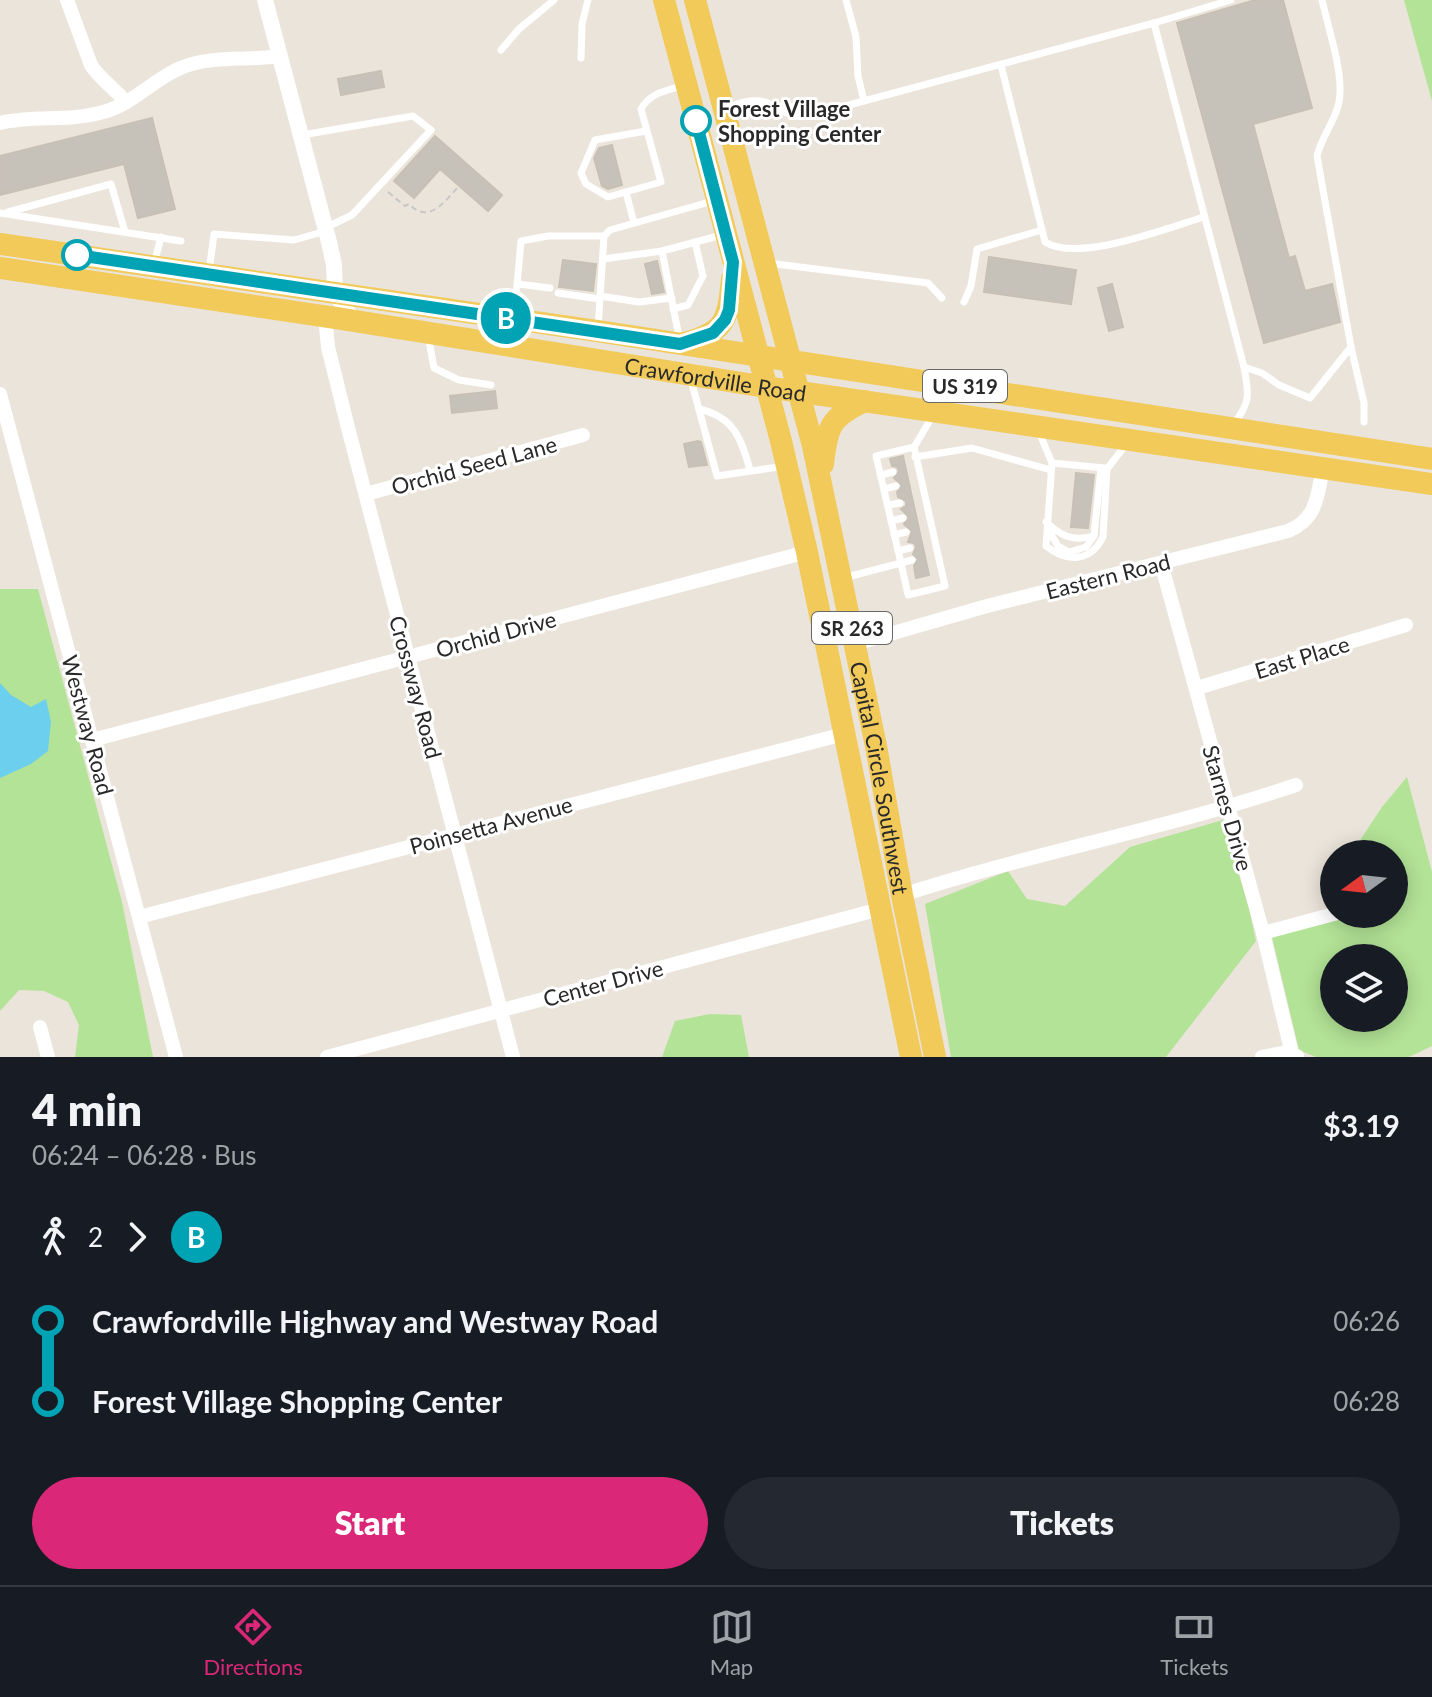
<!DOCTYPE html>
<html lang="en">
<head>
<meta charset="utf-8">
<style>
  body { margin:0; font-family:Lato,sans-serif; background:#242831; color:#f1f3f6; height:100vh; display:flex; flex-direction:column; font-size:30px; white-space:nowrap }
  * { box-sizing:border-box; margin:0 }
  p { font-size:26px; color:#9ea1a6 }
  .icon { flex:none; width:44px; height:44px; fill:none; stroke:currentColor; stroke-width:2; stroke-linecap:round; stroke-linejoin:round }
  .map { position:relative; height:1057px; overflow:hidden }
  .details { display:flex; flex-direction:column; background:#171b24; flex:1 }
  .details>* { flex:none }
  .badge { padding:0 16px; border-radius:26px; font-size:28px; line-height:52px }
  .needle { width:52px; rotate:255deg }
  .tools { position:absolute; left:1320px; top:840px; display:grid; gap:16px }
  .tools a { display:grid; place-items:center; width:88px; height:88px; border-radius:50%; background:#171b24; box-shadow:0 4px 20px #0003; font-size:40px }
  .map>.badge { position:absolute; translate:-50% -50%; box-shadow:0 0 0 4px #fff }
  .legs { display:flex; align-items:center; gap:12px; height:88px; padding:0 32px; font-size:26px }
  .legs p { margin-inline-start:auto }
  .head { display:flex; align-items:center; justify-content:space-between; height:136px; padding:0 32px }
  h1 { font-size:44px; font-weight:800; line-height:60px }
  .button { display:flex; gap:16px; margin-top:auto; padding:16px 32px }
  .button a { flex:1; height:92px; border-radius:48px; background:#db2777; color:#fff; font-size:32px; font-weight:800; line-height:92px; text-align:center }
  .button a+a { background:#242831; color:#f1f3f6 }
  ul { padding:0 32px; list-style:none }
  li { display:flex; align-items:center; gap:28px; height:80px; font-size:30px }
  li i { display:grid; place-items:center; width:12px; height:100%; margin:0 10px; background:currentColor }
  li i::after { content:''; width:20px; height:20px; margin:-10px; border:6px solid; border-radius:50%; background:#171b24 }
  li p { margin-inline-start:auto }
  li:first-child i { background:linear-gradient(#0000 50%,currentColor 0) }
  li:last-child i { background:linear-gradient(currentColor 50%,#0000 0) }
  .dock { display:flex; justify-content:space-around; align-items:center; height:112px; border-top:2px solid #363941; background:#171b24; font-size:22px; color:#9ea1a6 }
  .dock a { display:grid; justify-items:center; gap:4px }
  .dock .on { color:#db2777 }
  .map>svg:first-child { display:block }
  .green { fill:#b2e396; fill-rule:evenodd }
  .water { fill:#6ccfee }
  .building { fill:#c7c2b9; stroke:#c7c0b4; stroke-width:2 }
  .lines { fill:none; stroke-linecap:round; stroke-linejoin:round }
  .path { stroke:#c7c7c7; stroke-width:2; stroke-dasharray:6 4; stroke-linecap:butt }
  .service { stroke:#fff; stroke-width:7 }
  .minor { stroke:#fff; stroke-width:14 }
  .tertiary { stroke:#fff; stroke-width:16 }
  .primary { stroke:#f1ca5a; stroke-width:22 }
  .line-1-casing { stroke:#fff; stroke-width:18 }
  .line-1 { stroke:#00a3b4; stroke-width:12 }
  .stop-1-dot { fill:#fff; stroke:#00a3b4; stroke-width:4 }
  .labels { text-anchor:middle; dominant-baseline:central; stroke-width:6; stroke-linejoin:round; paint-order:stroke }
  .shield { fill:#fff; stroke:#696969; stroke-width:2 }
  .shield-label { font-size:20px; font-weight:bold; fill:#292929 }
  .stop-label { font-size:22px; font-weight:bold; fill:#292929; stroke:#fff; text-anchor:start }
  .street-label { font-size:22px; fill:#292929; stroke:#fff }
</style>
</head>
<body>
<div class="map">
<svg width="1432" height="1057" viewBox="0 0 1432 1057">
  <rect width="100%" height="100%" fill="#ebe4da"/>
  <!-- green -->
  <g class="green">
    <polygon points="1404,0 1432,0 1432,101"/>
    <polygon points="0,589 38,589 122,902 153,1057 75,1057 79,1025 68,1002 44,991 19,990 0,1011"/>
    <path d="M1407 777 1432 872V1046L1409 1057H1316L1299 1050 1272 937 1357 914H1394V854H1351L1382 807ZM1334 958H1394V1018H1334Z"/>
    <polygon points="1223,820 1249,909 1256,941 1166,1057 951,1057 925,904 1008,871 1027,899 1065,906 1130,847"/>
    <polygon points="710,1014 741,1015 749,1057 662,1057 675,1021"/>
  </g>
  <!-- water -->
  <polygon class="water" points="0,683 11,695 31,707 46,699 51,722 48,751 31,764 0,778"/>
  <!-- building -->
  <g class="building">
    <polygon points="1255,0 1283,0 1312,108 1253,124 1289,258 1295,256 1305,291 1332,284 1340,322 1264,343 1177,23"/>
    <polygon points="381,71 384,87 341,95 338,79"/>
    <polygon points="152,118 175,209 138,218 124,164 0,195 0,156"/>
    <polygon points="435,136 502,195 488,211 440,169 414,198 394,181"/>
    <polygon points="612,145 622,185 608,189 602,186 594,158 599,148"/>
    <polygon points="989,257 1076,270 1071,304 984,292"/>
    <polygon points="563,260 596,264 593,291 559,287"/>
    <polygon points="657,261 664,292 652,294 645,264"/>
    <polygon points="1112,284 1123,327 1109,331 1098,288"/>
    <polygon points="495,391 497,408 452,413 450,396"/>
    <polygon points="698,441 701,442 707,465 689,467 684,444"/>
    <polygon points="903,456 929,575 916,578 914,566 918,559 913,554 916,547 914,543 908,542 912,531 904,524 909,517 901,509 906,506 906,501 898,497 897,492 902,485 894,478 899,471 897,467 892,466 890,459"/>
    <polygon points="1076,473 1094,475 1088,528 1071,527"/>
  </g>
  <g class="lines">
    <!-- path -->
    <path class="path" d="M388 192 405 206 409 204C429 225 445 201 459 186"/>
    <!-- service -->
    <g class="service">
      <polyline points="846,0 856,37 858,76 864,101"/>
      <path d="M1322 0C1328 27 1341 65 1340 92 1340 116 1322 134 1317 156L1351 347 1364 403V422"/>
      <path d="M1154 23 1244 367C1249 395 1251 402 1233 425"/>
      <polyline points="501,50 519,29 554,0"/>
      <polyline points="581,58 582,24 588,0"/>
      <path d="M1001 65 1045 242C1078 263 1167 228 1204 217"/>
      <path d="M726 107C739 104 752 98 765 102 782 108 789 119 808 116L1154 23 1231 0"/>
      <path d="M646 131 595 140 581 173 586 184 608 197 661 182 641 109C650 93 665 91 682 86"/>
      <polyline points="302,135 413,116 431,130 352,215 325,228"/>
      <polyline points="626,192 634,223"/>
      <polyline points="8,212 111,184 125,232"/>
      <polyline points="0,213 181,241"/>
      <polyline points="662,251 680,342"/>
      <polyline points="603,259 662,251 722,235"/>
      <polyline points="768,263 928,283 942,298"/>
      <polyline points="154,264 161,237"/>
      <polyline points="209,272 214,234 294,240 326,231"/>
      <polyline points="518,284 550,288"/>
      <polyline points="558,293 600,299"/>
      <polyline points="600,296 639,302 672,298"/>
      <polyline points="964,302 971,286 977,249 1042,230"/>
      <polyline points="673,309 688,305 703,276 695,242"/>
      <polyline points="514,318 521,241 548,236 604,236"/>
      <polyline points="598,329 604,236 610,230 713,201"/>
      <polyline points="428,335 434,368 459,380 491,385"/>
      <polyline points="1244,367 1262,373 1279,385 1310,398 1351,347"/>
      <polyline points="691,380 717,476 785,466"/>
      <path d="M699 409C734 417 741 438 750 470"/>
      <path d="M1039 432 1052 463 1046 546C1066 562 1090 563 1103 537L1107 469 1127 443"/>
      <polyline points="914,447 929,422 931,413"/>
      <polyline points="915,457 972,448 1051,470"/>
      <polyline points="1052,463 1105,468"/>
      <polyline points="881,475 893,472"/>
      <polyline points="884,489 896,486"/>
      <polyline points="888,505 900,503"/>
      <polyline points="891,521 903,518"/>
      <path d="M1046 522C1061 536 1073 542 1094 536L1101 468"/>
      <polyline points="1049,531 1058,546 1069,552 1086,547 1094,536"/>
      <polyline points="894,535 906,532"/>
      <polyline points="898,551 910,548"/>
      <polyline points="843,578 901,563 876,456 914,447 945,586 908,595 901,563 912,560"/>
    </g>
    <!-- minor -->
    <g class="minor">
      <path d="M67 0 91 65C98 77 116 90 126 102"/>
      <path d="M0 123C34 115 69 122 103 112 134 104 154 78 183 67 214 55 248 61 280 56"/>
      <polyline points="325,316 328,347 347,424 513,1057"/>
      <polyline points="0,394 176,1057"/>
      <polyline points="366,494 583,435"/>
      <polyline points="1161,563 1263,933 1292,1054"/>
      <path d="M855 644 987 606 1288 531C1317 519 1317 497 1323 468"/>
      <polyline points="1197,688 1406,625"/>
      <polyline points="92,740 807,552"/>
      <path d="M902 895C1031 853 1166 829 1296 785"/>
      <polyline points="139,917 844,734"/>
      <polyline points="1263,933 1334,914"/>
      <polyline points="40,1027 48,1057"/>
      <polyline points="327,1057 880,909"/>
      <polyline points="1262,1057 1283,1053 1297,1056"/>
    </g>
    <!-- tertiary -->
    <polyline class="tertiary" points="265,0 329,242 334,265 335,293 353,320"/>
    <!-- primary -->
    <g class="primary">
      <polyline points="664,0 781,441 807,552 911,1057"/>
      <path id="s1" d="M695 0 813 446 876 746 902 895 935 1057"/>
      <polyline points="0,244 597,331 1432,459"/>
      <path id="s2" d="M0 268 336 318 766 387 1432 484"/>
      <path d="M684 343C726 332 728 320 732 279"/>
      <path d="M823 464C827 427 830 417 865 401"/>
    </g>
  </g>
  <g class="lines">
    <!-- line-1 casing -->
    <g class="line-1-casing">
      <polyline id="line-1" points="77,255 680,344 713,333 725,320 729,310 733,262 696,121"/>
    </g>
    <!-- line-1 -->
    <use href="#line-1" class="line-1"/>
  </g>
  <!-- markers -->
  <g class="stop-1-dot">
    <circle cx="696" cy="121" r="14"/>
    <circle cx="77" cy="255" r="14"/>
  </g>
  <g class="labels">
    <!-- shield labels -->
    <g class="shield">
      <rect x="923" y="370" width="84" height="32" rx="6"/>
      <rect x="812" y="612" width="80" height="32" rx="6"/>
    </g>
    <g class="shield-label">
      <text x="965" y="386">US 319</text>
      <text x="852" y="628">SR 263</text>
    </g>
    <!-- stop labels -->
    <g class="stop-label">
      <text x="718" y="108">Forest Village<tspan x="718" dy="25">Shopping Center</tspan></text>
    </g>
    <!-- street labels -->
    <g class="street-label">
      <text stroke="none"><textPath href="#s2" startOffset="724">Crawfordville Road</textPath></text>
      <text transform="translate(474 465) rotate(-15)">Orchid Seed Lane</text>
      <text transform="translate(1108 576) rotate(-14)">Eastern Road</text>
      <text transform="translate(496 634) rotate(-15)">Orchid Drive</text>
      <text transform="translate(1302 657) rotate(-17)">East Place</text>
      <text transform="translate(416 687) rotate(75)">Crossway Road</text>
      <text transform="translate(88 725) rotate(75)">Westway Road</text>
      <text stroke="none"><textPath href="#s1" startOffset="800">Capital Circle Southwest</textPath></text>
      <text transform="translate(1228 808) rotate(74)">Starnes Drive</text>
      <text transform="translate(491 825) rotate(-15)">Poinsetta Avenue</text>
      <text transform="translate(603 983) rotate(-15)">Center Drive</text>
    </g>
  </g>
</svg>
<div class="tools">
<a><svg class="needle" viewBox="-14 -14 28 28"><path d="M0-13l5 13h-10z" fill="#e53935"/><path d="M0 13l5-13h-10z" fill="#9ea1a6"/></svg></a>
<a><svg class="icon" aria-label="layers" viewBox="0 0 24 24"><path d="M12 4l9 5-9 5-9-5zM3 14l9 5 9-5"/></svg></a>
</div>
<b class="badge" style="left:506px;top:318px;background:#00a3b4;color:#fff">B</b>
</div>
<section class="details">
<div class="head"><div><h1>4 min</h1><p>06:24 – 06:28 · Bus</p></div><b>$3.19</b></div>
<div class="legs"><svg class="icon" aria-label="walk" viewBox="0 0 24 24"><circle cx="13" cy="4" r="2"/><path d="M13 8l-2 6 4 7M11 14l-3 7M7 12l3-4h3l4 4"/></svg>2<svg class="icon" aria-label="forward" viewBox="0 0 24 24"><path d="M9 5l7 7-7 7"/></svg><b class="badge" style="background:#00a3b4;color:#fff">B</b></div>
<ul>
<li><i style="color:#00a3b4"></i><b>Crawfordville Highway and Westway Road</b><p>06:26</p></li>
<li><i style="color:#00a3b4"></i><b>Forest Village Shopping Center</b><p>06:28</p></li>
</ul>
<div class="button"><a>Start</a><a>Tickets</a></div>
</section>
<nav class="dock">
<a class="on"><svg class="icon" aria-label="directions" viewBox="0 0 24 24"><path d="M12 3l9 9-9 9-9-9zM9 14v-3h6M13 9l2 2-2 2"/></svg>Directions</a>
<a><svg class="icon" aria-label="map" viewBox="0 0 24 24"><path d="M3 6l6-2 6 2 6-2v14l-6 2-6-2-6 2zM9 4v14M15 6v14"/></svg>Map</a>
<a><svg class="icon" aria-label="tickets" viewBox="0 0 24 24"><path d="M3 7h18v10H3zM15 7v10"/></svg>Tickets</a>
</nav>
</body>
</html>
